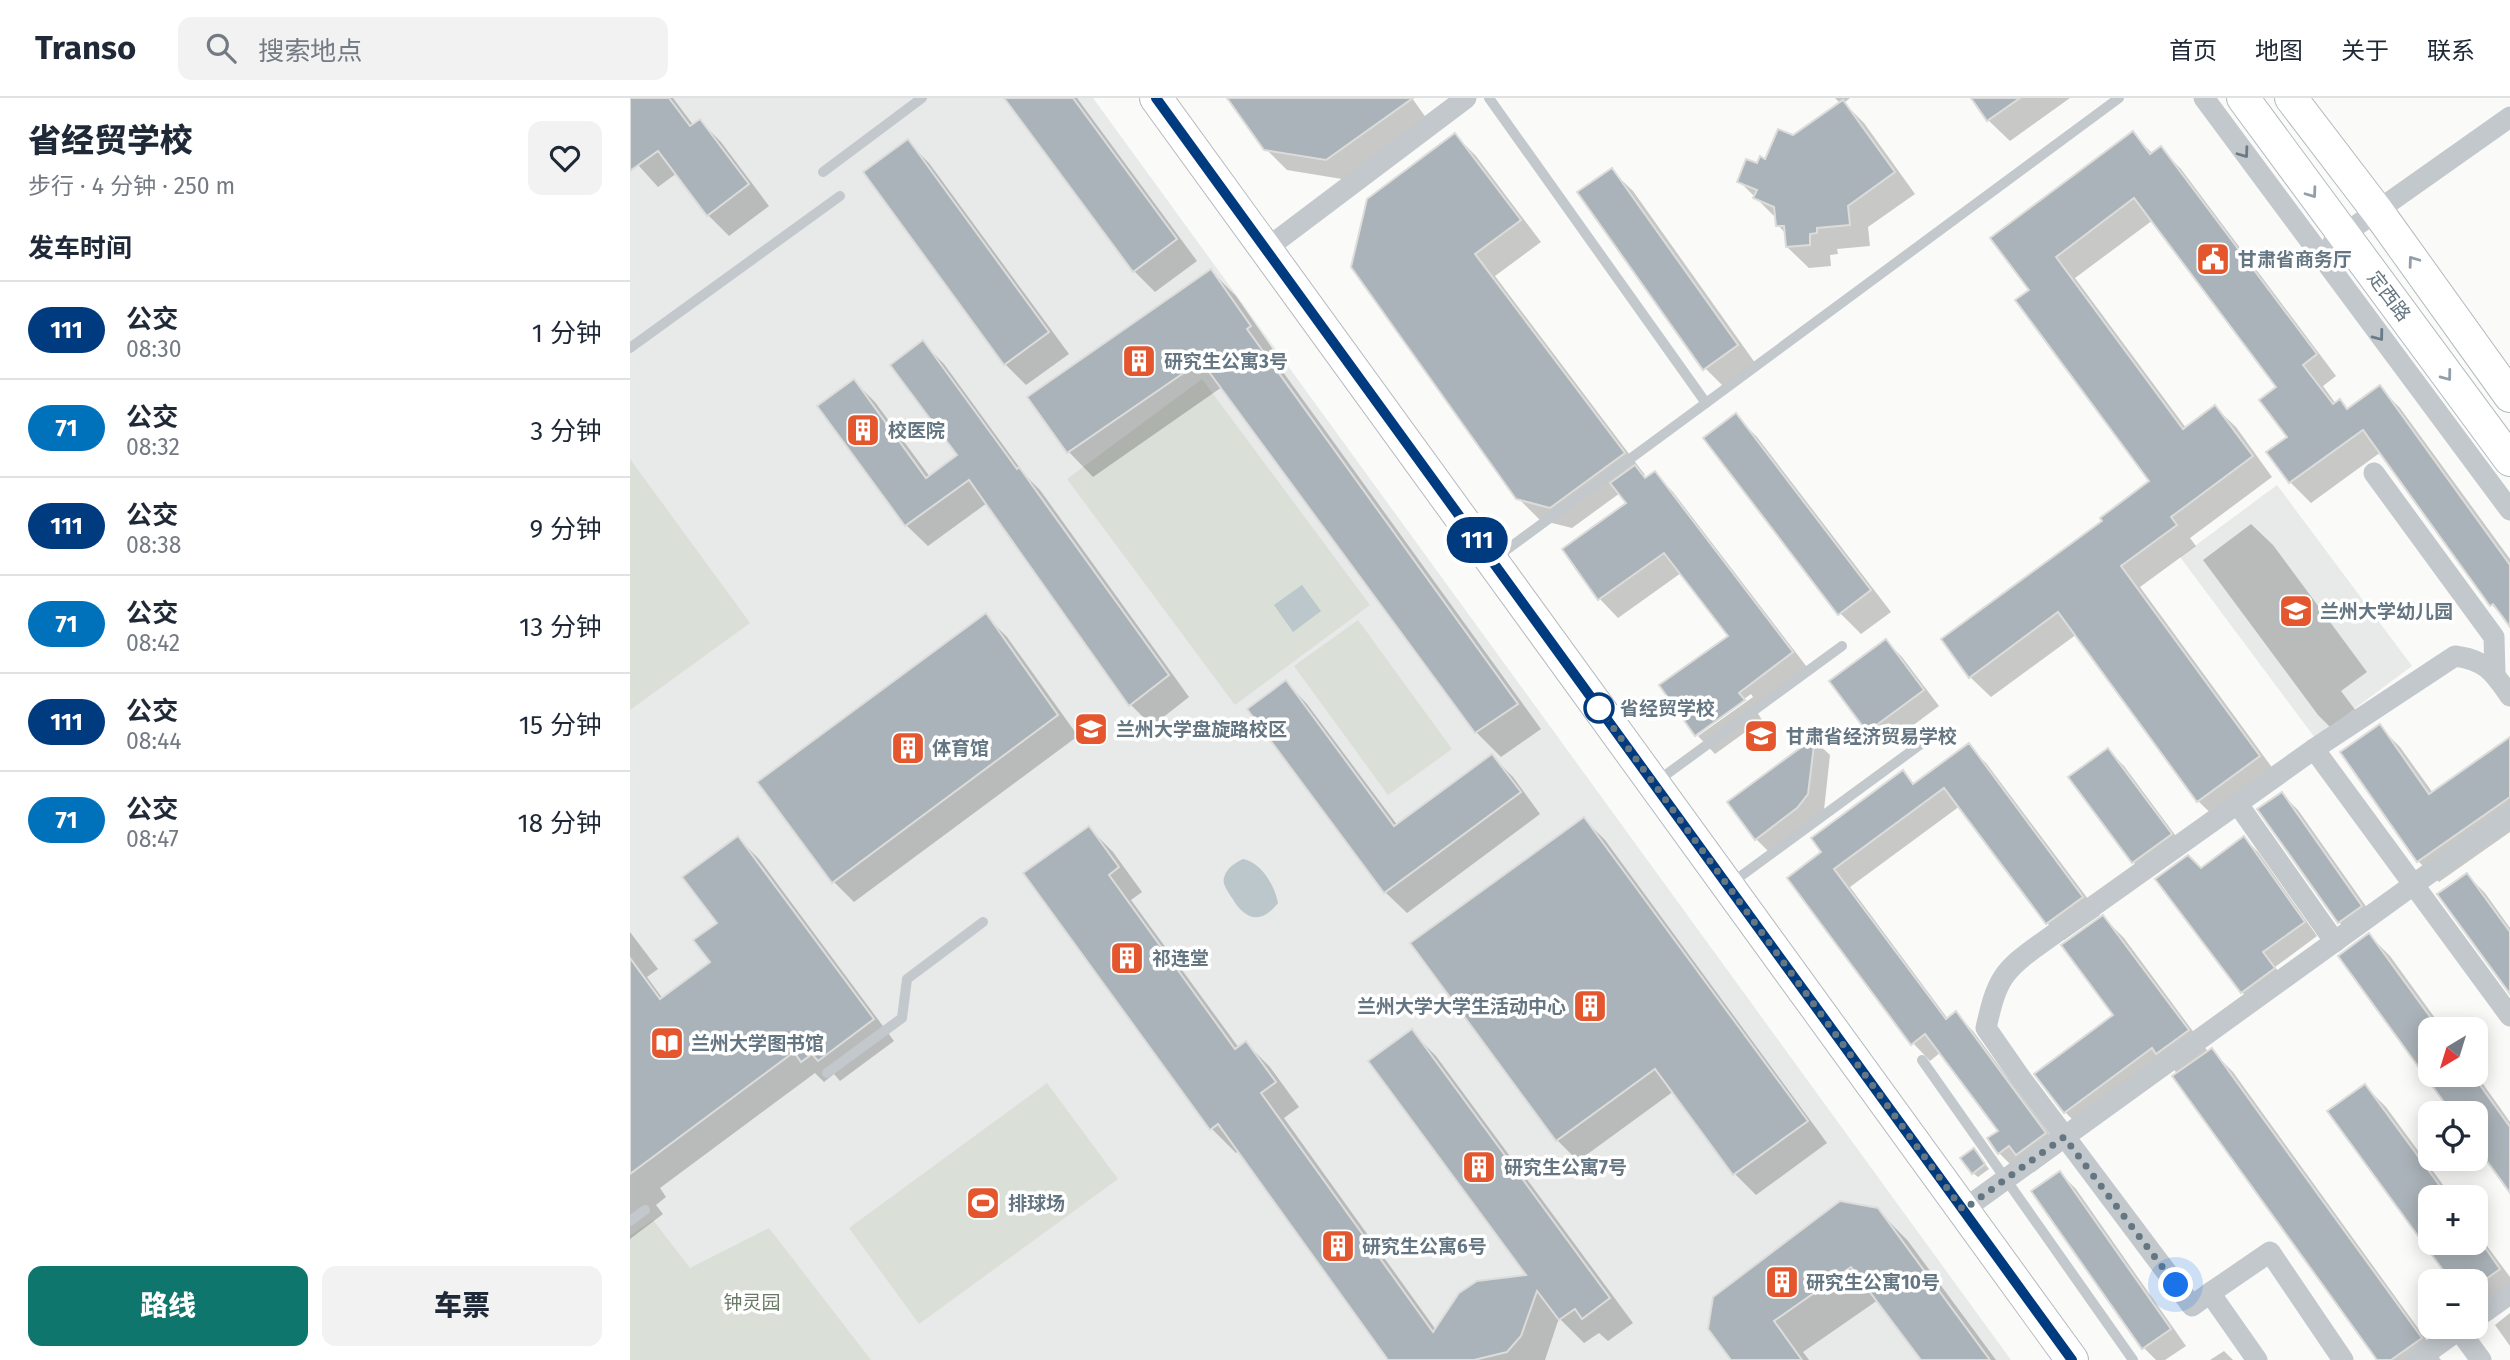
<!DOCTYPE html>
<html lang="zh">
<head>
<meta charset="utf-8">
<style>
  body { margin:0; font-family:"Fira Sans","Noto Sans SC",sans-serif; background:#f2f2f3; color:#1f2937; height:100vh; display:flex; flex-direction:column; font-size:26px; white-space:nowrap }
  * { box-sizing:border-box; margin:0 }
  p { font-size:23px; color:#747a83 }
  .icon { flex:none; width:38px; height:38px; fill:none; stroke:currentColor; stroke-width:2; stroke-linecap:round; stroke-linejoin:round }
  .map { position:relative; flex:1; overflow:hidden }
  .drawer { display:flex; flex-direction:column; background:#fff; width:630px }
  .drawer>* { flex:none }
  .badge { padding:0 14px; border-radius:23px; font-size:24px; line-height:46px }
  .needle { width:46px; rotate:218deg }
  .controls { position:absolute; left:1788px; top:919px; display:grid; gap:14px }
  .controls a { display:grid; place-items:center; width:70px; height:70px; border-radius:14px; background:#fff; box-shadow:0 4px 18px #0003; font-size:35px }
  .you { position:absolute; width:35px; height:35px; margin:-18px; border:5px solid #fff; border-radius:50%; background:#1a73e8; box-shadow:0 0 0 10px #1a73e833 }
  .map>.badge { position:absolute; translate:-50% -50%; box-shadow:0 0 0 4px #fff }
  h2 { padding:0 28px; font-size:26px; line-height:63px }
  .round { display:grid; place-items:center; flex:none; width:74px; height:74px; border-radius:14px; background:#f2f2f3 }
  .overview { display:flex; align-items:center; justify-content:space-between; height:119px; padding:0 28px }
  h1 { font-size:33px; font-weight:800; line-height:52px }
  .primary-button { display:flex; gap:14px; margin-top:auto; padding:14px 28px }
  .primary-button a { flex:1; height:80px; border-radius:14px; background:#0f766e; color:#fff; font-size:28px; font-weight:800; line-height:80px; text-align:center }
  .primary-button a+a { background:#f2f2f3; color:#1f2937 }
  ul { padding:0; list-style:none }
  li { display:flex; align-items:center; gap:21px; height:98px; padding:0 28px; border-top:2px solid #e0e1e3 }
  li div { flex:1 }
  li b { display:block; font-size:26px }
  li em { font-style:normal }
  li .badge { min-width:77px; font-weight:700; text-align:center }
  header { display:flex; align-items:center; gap:42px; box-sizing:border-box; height:98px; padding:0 35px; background:#fff; border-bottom:2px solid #e0e1e3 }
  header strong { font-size:33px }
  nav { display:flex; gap:38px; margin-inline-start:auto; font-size:24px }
  .search { width:490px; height:63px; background:#f2f2f3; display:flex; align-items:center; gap:18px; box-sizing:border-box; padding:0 24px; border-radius:14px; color:#747a83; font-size:26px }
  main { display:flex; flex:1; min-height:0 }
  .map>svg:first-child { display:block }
  .built { fill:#e8e9e9 }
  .green { fill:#dadfd7 }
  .water { fill:#bbc7cb }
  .shadow { fill:#0003 }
  .building { fill:#aab3b9; stroke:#dcdcda; stroke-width:2 }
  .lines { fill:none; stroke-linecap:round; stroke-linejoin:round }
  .secondary-casing { stroke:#b3babf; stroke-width:34 }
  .lane { stroke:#c3c8cc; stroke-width:10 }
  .street { stroke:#c3c8cc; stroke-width:21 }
  .secondary { stroke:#fff; stroke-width:32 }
  .oneway { stroke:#6a7a87 }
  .oneway2 { stroke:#939fa8 }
  .line-casing { stroke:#fff; stroke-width:16 }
  .line { stroke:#003b80; stroke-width:10 }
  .walk { stroke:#657683; stroke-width:7; stroke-dasharray:0 12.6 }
  .stop-dot { fill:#fff; stroke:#003b80; stroke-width:3.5 }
  .labels { text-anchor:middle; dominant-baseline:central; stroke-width:7; stroke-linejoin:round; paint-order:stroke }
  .poi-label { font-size:19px; font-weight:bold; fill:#657683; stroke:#fff; text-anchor:start }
  .street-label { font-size:19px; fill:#657683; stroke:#fff }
  .stop-label { font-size:19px; font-weight:bold; fill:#657683; stroke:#fff; text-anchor:start }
  .park-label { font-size:19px; fill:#687a64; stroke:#fff }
</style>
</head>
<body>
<header>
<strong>Transo</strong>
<div class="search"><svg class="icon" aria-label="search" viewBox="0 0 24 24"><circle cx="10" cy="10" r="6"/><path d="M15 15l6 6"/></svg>搜索地点</div>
<nav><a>首页</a><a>地图</a><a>关于</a><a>联系</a></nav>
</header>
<main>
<section class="drawer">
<div class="overview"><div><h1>省经贸学校</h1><p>步行 · 4 分钟 · 250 m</p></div><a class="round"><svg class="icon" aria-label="heart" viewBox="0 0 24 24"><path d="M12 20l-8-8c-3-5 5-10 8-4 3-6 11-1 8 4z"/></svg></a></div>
<h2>发车时间</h2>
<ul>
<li><span class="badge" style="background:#003b80;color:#fff">111</span><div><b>公交</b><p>08:30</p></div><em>1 分钟</em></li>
<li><span class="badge" style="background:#0072bc;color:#fff">71</span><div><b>公交</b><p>08:32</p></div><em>3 分钟</em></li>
<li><span class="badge" style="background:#003b80;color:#fff">111</span><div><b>公交</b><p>08:38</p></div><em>9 分钟</em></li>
<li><span class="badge" style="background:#0072bc;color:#fff">71</span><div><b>公交</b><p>08:42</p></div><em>13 分钟</em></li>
<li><span class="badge" style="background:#003b80;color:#fff">111</span><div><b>公交</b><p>08:44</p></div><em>15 分钟</em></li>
<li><span class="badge" style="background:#0072bc;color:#fff">71</span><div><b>公交</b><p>08:47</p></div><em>18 分钟</em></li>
</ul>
<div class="primary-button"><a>路线</a><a>车票</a></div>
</section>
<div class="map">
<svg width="1880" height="1262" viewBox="0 0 1880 1262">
  <rect width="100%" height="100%" fill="#fafaf8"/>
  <!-- built -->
  <g class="built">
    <polygon points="0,0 463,0 1381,1262 0,1262"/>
    <polygon points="1647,387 1782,568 1685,640 1550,459"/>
  </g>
  <!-- green -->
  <g class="green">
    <polygon points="572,281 740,507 605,607 437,381"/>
    <polygon points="0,361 120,525 0,612"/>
    <polygon points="728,522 822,651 758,697 664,568"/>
    <polygon points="417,985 488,1081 289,1226 219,1130"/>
    <polygon points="23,1122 60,1170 139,1130 241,1262 0,1262 0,1138"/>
  </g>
  <!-- water -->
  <g class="water">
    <polygon points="672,487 691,513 663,534 644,507"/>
    <path d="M613 761C631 764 645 788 648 805 631 827 615 822 602 800 598 794 592 786 594 780 596 770 605 765 613 761Z"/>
  </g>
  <!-- shadow -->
  <g class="shadow">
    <polygon points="0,0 43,0 64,28 70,23 91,44 139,108 99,138 78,117 47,75 28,89 0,58"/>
    <polygon points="376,0 447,0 567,163 525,194 504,173"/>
    <polygon points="599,0 782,0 799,24 718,82 657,72 635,50"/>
    <polygon points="1205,0 1220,0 1214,5 1234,25 1285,96 1238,129 1240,148 1207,151 1208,156 1200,157 1201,168 1179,170 1157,149 1156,136 1148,127 1147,121 1109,83 1163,39 1211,6"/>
    <polygon points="1343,0 1440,0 1380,43 1358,22"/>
    <polygon points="1502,35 1523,56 1530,50 1551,71 1706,278 1693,288 1706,306 1710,303 1719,312 1749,289 1770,310 1880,461 1880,526 1862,507 1751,354 1681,405 1660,384 1639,354 1659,340 1648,290 1523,122 1445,180 1556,330 1585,309 1606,329 1642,379 1560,440 1566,448 1510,489 1649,679 1589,723 1568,703 1447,536 1361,599 1340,579 1474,423 1522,384 1402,192"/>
    <polygon points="825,37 846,58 911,144 865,178 1015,377 1013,378 1016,381 1024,375 1043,394 1180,573 1127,614 1132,622 1085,656 1068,638 1123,599 1121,596 1067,635 1067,638 1031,588 1100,538 1051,475 988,520 970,501 999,406 990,395 942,430 910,422 888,400 723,169"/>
    <polygon points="278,44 299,65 439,256 396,287 375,266 235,75"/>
    <polygon points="981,72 1003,93 1128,269 1096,291 1075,270"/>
    <polygon points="581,173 606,198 644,253 640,256 911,631 871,659 846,634 592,289 463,379 439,354"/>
    <polygon points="293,245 314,266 395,377 410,392 559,599 522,628 501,607 357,405 298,448 276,427 189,308 224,283 245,304 300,379 329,358"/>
    <polygon points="1106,318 1127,339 1261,514 1231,536 1210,515"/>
    <polygon points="1621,426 1643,447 1737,574 1711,593 1732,621 1709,638 1688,617 1573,462"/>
    <polygon points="356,518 377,539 448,638 224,804 203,783"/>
    <polygon points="1256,543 1272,559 1309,608 1254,649 1238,633"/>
    <polygon points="656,584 677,606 768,728 862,658 883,679 910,716 777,815 755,794 620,611"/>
    <polygon points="1749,628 1770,649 1803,695 1880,653 1880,734 1809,784 1788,763"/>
    <polygon points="1184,642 1200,657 1194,712 1142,757 1126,741"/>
    <polygon points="1338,648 1356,665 1470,817 1434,842 1417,825 1330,708 1220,789 1318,921 1326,916 1343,933 1432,1053 1404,1074 1397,1066 1387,1073 1369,1055 1359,1041 1370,1033 1311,954 1300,963 1283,945 1194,755 1272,674 1285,687"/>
    <polygon points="1478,652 1494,668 1557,753 1519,779 1503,764"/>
    <polygon points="1652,696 1668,712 1747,824 1725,840 1709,824"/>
    <polygon points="954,721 975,742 1197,1045 1126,1097 1105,1076 1044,993 948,1063 927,1042 783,846"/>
    <polygon points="459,730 483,754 512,794 501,802 609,950 616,945 640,969 669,1009 654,1020 806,1232 899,1178 782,934 806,958 1003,1225 978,1243 969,1235 954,1245 929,1220 915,1262 760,1262 609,1053 606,1055 582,1031 396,775"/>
    <polygon points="108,740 129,761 264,943 210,983 204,976 194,984 185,975 30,1090 36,1099 26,1107 33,1116 0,1141 0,834 28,871 17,879 33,901 82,864"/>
    <polygon points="1614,740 1628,754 1687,838 1645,869 1658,885 1626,908 1612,894 1570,773"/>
    <polygon points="1837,777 1855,795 1880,830 1880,893"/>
    <polygon points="1473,819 1494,840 1579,955 1582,953 1603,974 1811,1262 1749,1262 1543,970 1456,1035 1435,1014 1485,918"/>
    <polygon points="1739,837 1760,858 1813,931 1801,931 1801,976 1846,976 1880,1024 1880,1092 1846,1015 1824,1015 1710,858"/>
    <polygon points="1735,988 1756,1009 1822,1099 1801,1099 1801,1144 1846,1144 1846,1133 1880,1179 1880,1200 1846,1210 1846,1183 1823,1183 1700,1013"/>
    <polygon points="1348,1057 1359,1071 1348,1079 1343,1075"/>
    <polygon points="1430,1075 1446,1091 1556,1248 1535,1262 1526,1262 1514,1250 1404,1093"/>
    <polygon points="1247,1111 1278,1143 1366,1262 1293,1262 1248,1202 1173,1254 1179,1262 1103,1262"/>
    <polygon points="1880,1215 1880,1248 1865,1227"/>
    <polygon points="1594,1253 1603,1262 1580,1262"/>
  </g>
  <!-- building -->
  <g class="building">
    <polygon points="0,0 39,0 60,28 70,21 119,86 77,118 28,53 0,73"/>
    <polygon points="374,0 443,0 547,141 503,174"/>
    <polygon points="597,0 783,0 696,62 634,52"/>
    <polygon points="1341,0 1390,0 1357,23"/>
    <polygon points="1213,2 1265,74 1218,108 1220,127 1187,130 1187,135 1180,136 1180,147 1156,149 1154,128 1146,128 1144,109 1123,100 1127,92 1107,84 1116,61 1127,65 1130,58 1135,61 1148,31 1163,37"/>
    <polygon points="1503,33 1520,56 1531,48 1687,256 1673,267 1703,306 1710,301 1717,311 1750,287 1880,467 1880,529 1863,506 1860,508 1733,332 1659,385 1636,354 1657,339 1629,302 1646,289 1504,100 1426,159 1553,331 1585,307 1623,358 1541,419 1547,427 1491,468 1630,658 1567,704 1428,514 1339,580 1311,541 1472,423 1470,420 1519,383 1385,202 1399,192 1360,140"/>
    <polygon points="825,35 891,122 845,156 995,355 920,410 886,401 721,169 737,101"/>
    <polygon points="278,41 419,234 374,267 233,74"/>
    <polygon points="982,70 1108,247 1073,272 947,94"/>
    <polygon points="581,171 621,228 617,231 888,606 845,635 571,263 437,355 397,299"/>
    <polygon points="293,242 387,371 389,369 539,577 499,608 339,382 275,428 187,308 224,281 296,380 327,357 260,267"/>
    <polygon points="1106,315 1241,492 1208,517 1073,340"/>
    <polygon points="1005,367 1015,380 1025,373 1163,554 1109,595 1115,602 1065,638 1029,587 1098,538 1034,455 968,502 932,451 996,405 980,385"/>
    <polygon points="356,515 428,617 202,785 127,684"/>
    <polygon points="1256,541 1294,592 1237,634 1199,583"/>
    <polygon points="656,582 764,728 862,656 891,694 754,795 617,611"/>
    <polygon points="1750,626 1799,696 1880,639 1880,699 1787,764 1710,654"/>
    <polygon points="1185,639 1178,696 1167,710 1125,742 1097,704"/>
    <polygon points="1339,645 1453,799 1416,826 1314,690 1204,771 1316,921 1326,913 1416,1035 1386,1057 1379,1048 1368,1056 1357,1040 1368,1033 1295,936 1281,947 1157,780 1191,754 1181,740 1273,672 1283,686"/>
    <polygon points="1478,650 1542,736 1502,765 1438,679"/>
    <polygon points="1652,694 1732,808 1708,825 1627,711"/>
    <polygon points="954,719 1178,1023 1103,1077 1025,971 926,1043 780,845"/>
    <polygon points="459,728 489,769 479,777 605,951 616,943 646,984 631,995 803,1234 829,1195 847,1183 896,1177 738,963 782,931 980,1200 952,1221 945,1211 929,1222 907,1193 891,1238 877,1254 844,1262 758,1262 588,1026 580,1032 393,775"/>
    <polygon points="108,738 244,921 188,963 182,956 171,964 164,954 0,1076 0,860 30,901 80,864 63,842 87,825 52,779"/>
    <polygon points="1614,738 1675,824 1633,854 1645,870 1611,895 1525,781 1558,757 1571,770"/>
    <polygon points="1837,775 1880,834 1880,896 1807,796"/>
    <polygon points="1473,817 1559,932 1526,956 1522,950 1434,1015 1404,976 1483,917 1431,847"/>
    <polygon points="1739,835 1801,920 1801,976 1842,976 1880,1029 1880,1095 1846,1048 1846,1015 1822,1015 1708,858"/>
    <polygon points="1582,950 1792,1240 1761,1262 1747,1262 1542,978"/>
    <polygon points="1735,986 1818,1099 1801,1099 1801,1144 1851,1144 1870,1171 1853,1183 1821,1183 1697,1013"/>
    <polygon points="1344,1050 1355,1066 1342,1076 1330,1060"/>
    <polygon points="1430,1073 1541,1231 1512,1251 1401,1093"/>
    <polygon points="1210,1103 1248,1110 1360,1262 1291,1262 1221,1169 1144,1223 1172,1262 1101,1262 1078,1231 1083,1199"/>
  </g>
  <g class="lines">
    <!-- secondary casing -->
    <g class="secondary-casing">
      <g id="secondary">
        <polyline points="526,0 1442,1262"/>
        <polyline points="1613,0 1880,362"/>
        <polyline points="1661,0 1748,114 1880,298"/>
      </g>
    </g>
    <!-- lane -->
    <g class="lane">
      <polyline points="859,0 1076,305 1489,0"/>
      <polyline points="193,74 292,0"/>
      <polyline points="0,250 210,98"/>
      <polyline points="864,461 1076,305"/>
      <polyline points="1026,684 1212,548"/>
      <polyline points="1100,786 1291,646"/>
      <polyline points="1292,962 1503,1262"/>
      <polyline points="197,975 272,920 277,881 353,824"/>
      <polyline points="0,1123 15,1112"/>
    </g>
    <!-- street -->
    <g class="street">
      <polyline points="1574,0 1880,412"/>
      <polyline points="1703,144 1880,19"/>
      <polyline points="636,151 836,0"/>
      <polyline points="1744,375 1864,539 1865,576"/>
      <polyline points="1684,651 1880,918"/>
      <polyline points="1607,705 1705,844"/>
      <polyline points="1333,1112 1880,717"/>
      <polyline points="1580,1195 1640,1154 1713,1262"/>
      <polyline points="1846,1220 1880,1196"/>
      <polyline points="1829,1232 1851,1262"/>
      <path d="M1627 1262 1580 1195 1562 1208 1390 979 1356 930C1367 881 1372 873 1413 844L1684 651 1825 558C1855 562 1863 573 1880 598"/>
      <polyline points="1787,1262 1834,1228"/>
    </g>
    <!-- secondary -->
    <use href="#secondary" class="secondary"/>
  </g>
  <!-- one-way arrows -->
  <defs><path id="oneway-chevron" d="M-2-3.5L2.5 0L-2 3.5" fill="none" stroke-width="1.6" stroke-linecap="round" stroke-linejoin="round" transform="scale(1.75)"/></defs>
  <g class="oneway">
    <use href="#oneway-chevron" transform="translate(1614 55) rotate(54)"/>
    <use href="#oneway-chevron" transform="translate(1749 238) rotate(53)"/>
  </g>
  <g class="oneway2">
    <use href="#oneway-chevron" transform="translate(1682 95) rotate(54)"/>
    <use href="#oneway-chevron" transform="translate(1783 163) rotate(-126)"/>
    <use href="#oneway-chevron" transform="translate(1817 278) rotate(53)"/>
  </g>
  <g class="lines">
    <!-- line casing -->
    <g class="line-casing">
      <polyline id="line" points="526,0 1442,1262"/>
    </g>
    <!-- line -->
    <use href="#line" class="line"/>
    <!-- walk -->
    <polyline class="walk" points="969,610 1333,1112 1434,1039 1546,1187"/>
  </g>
  <!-- icons -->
  <defs>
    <g id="civic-square" transform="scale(1.75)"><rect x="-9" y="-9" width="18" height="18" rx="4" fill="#e4572e" stroke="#fff"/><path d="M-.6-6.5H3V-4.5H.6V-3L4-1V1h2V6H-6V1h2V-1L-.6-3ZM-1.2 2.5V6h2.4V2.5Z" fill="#fff"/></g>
    <g id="building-square" transform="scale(1.75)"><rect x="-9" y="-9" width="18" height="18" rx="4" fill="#e4572e" stroke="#fff"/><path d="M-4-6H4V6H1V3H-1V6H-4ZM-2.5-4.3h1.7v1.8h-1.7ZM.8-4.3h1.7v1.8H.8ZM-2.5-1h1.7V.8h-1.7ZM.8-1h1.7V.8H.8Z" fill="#fff"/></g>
    <g id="school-square" transform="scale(1.75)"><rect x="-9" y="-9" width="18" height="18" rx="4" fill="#e4572e" stroke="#fff"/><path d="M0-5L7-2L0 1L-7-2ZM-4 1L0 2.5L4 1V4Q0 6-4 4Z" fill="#fff"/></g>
    <g id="university-square" transform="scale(1.75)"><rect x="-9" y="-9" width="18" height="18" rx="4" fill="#e4572e" stroke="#fff"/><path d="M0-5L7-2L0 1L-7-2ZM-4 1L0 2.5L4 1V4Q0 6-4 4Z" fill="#fff"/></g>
    <g id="library-square" transform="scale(1.75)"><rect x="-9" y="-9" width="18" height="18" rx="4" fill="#e4572e" stroke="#fff"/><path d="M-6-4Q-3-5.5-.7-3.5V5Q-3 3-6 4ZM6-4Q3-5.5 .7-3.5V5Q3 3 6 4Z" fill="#fff"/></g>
    <g id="stadium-square" transform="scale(1.75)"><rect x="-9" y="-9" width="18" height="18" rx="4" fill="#e4572e" stroke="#fff"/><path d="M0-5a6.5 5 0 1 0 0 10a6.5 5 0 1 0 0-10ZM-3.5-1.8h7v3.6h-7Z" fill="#fff"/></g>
  </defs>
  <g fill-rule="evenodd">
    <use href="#civic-square" x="1583" y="161"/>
    <use href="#building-square" x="509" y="263"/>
    <use href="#building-square" x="233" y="332"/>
    <use href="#school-square" x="1666" y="513"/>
    <use href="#university-square" x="461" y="631"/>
    <use href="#university-square" x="1131" y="638"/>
    <use href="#building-square" x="278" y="650"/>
    <use href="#building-square" x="497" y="860"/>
    <use href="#building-square" x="960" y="908"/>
    <use href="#library-square" x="37" y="945"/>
    <use href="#building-square" x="849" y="1069"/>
    <use href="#stadium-square" x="353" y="1105"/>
    <use href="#building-square" x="708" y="1148"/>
    <use href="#building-square" x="1152" y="1184"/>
  </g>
  <!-- markers -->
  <circle class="stop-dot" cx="969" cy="610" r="14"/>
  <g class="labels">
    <!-- poi labels -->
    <g class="poi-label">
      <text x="1608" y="161">甘肃省商务厅</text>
      <text x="534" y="263">研究生公寓3号</text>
      <text x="258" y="332">校医院</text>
      <text x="1690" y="513">兰州大学幼儿园</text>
      <text x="486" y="631">兰州大学盘旋路校区</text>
      <text x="1156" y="638">甘肃省经济贸易学校</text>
      <text x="302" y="650">体育馆</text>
      <text x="522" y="860">祁连堂</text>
      <text x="936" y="908" text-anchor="end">兰州大学大学生活动中心</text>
      <text x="61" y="945">兰州大学图书馆</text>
      <text x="874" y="1069">研究生公寓7号</text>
      <text x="378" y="1105">排球场</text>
      <text x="732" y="1148">研究生公寓6号</text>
      <text x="1176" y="1184">研究生公寓10号</text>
    </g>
    <!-- street labels -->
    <g class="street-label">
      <text transform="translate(1759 198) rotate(53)">定西路</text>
    </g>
    <!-- stop labels -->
    <g class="stop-label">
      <text x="990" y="610">省经贸学校</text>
    </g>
    <!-- park labels -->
    <g class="park-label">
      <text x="122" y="1204">钟灵园</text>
    </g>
  </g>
</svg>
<div class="controls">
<a><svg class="needle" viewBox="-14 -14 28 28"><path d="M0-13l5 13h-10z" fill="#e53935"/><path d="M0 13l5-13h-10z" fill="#747a83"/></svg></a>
<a><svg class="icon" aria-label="locate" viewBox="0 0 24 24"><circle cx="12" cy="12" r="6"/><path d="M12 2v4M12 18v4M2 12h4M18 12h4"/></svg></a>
<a>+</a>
<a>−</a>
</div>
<div class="you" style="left:1546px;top:1187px"></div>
<b class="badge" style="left:847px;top:442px;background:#003b80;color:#fff">111</b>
</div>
</main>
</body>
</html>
